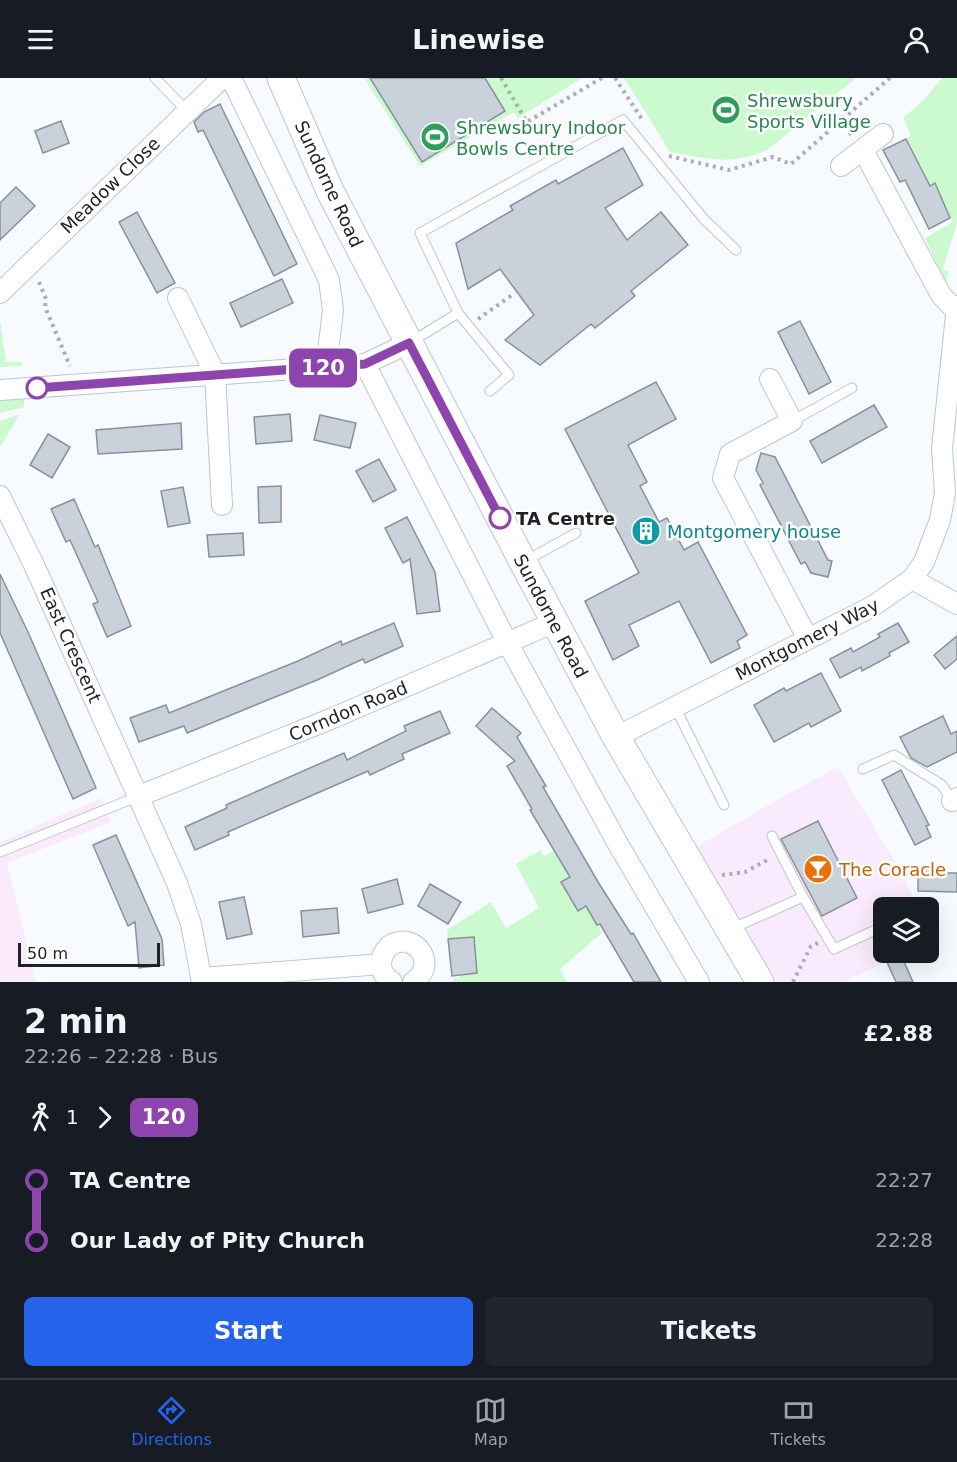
<!DOCTYPE html>
<html lang="en">
<head>
<meta charset="utf-8">
<style>
  body { margin:0; font-family:"DejaVu Sans",sans-serif; background:#20242c; color:#f1f3f6; height:100vh; display:flex; flex-direction:column; font-size:22px; white-space:nowrap }
  * { box-sizing:border-box; margin:0 }
  p { font-size:20px; color:#9ea1a6 }
  .icon { flex:none; width:33px; height:33px; fill:none; stroke:currentColor; stroke-width:2; stroke-linecap:round; stroke-linejoin:round }
  .map { position:relative; height:904px; overflow:hidden }
  .sheet { display:flex; flex-direction:column; background:#171b24; flex:1 }
  .sheet>* { flex:none }
  .badge { padding:0 12px; border-radius:9px; font-size:21px; line-height:39px }
  .controls { position:absolute; left:873px; top:819px; display:grid; gap:12px }
  .controls a { display:grid; place-items:center; width:66px; height:66px; border-radius:9px; background:#171b24; box-shadow:0 6px 24px #0002; font-size:30px }
  .scale { position:absolute; left:18px; bottom:15px; width:142px; box-sizing:border-box; padding-left:6px; border:3px solid #1e2125; border-top:0; font-size:16px; line-height:21px; white-space:nowrap; color:#1e2125; -webkit-text-stroke:4px #fff; paint-order:stroke }
  .map>.badge { position:absolute; translate:-50% -50%; box-shadow:0 0 0 3px #fff }
  .legs { display:flex; align-items:center; gap:9px; height:66px; padding:0 24px; font-size:20px }
  .legs p { margin-inline-start:auto }
  .headline { display:flex; align-items:center; justify-content:space-between; height:102px; padding:0 24px }
  h1 { font-size:33px; font-weight:700; line-height:45px }
  .primary-button { display:flex; gap:12px; margin-top:auto; padding:12px 24px }
  .primary-button a { flex:1; height:69px; border-radius:9px; background:#2563eb; color:#fff; font-size:24px; font-weight:700; line-height:69px; text-align:center }
  .primary-button a+a { background:#20242c; color:#f1f3f6 }
  ul { padding:0 24px; list-style:none }
  li { display:flex; align-items:center; gap:21px; height:60px; font-size:22px }
  li i { display:grid; place-items:center; width:9px; height:100%; margin:0 8px; background:currentColor }
  li i::after { content:''; width:15px; height:15px; margin:-8px; border:4px solid; border-radius:50%; background:#171b24 }
  li p { margin-inline-start:auto }
  li:first-child i { background:linear-gradient(#0000 50%,currentColor 0) }
  li:last-child i { background:linear-gradient(currentColor 50%,#0000 0) }
  header { display:flex; justify-content:space-between; align-items:center; height:78px; padding:0 24px; background:#171b24; font-size:27px; font-weight:700 }
  .dock { display:flex; justify-content:space-around; align-items:center; height:84px; border-top:2px solid #363941; background:#171b24; font-size:16px; color:#9ea1a6 }
  .dock a { display:grid; justify-items:center; gap:3px }
  .dock .active { color:#2563eb }
  .map>svg:first-child { display:block }
  .commercial { fill:#faeafd }
  .education { fill:#faeafc }
  .green { fill:#caface }
  .building { fill:#c9d2db; stroke:#89919a; stroke-width:1.5 }
  .lines { fill:none; stroke-linecap:round; stroke-linejoin:round }
  .lane-casing { stroke:#bec6d0; stroke-width:11 }
  .street-casing { stroke:#bec6d0; stroke-width:22 }
  .secondary-casing { stroke:#bec6d0; stroke-width:29 }
  .path { stroke:#aaadb1; stroke-width:4; stroke-dasharray:3 4.5; stroke-linecap:butt }
  .lane { stroke:#fff; stroke-width:9 }
  .street { stroke:#fff; stroke-width:20 }
  .secondary { stroke:#fff; stroke-width:27 }
  .line-1-casing { stroke:#fff; stroke-width:14 }
  .line-1 { stroke:#8e44ad; stroke-width:9 }
  .stop-1-dot { fill:#fff; stroke:#8e44ad; stroke-width:3 }
  .labels { text-anchor:middle; dominant-baseline:central; stroke-width:5; stroke-linejoin:round; paint-order:stroke }
  .leisure-label { font-size:18px; fill:#27864d; stroke:#fff; text-anchor:start }
  .street-label { font-size:18px; fill:#1e2125; stroke:#fff }
  .stop-label { font-size:18px; font-weight:bold; fill:#1e2125; stroke:#fff; text-anchor:start }
  .culture-label { font-size:18px; fill:#0d838f; stroke:#fff; text-anchor:start }
  .food-label { font-size:18px; fill:#c56008; stroke:#fff; text-anchor:start }
</style>
</head>
<body>
<header><svg class="icon" aria-label="menu" viewBox="0 0 24 24"><path d="M4 6h16M4 12h16M4 18h16"/></svg>Linewise<svg class="icon" aria-label="person" viewBox="0 0 24 24"><circle cx="12" cy="8" r="4"/><path d="M4 21q1-7 8-7t8 7"/></svg></header>
<div class="map">
<svg width="957" height="904" viewBox="0 0 957 904">
  <rect width="100%" height="100%" fill="#f7fafe"/>
  <!-- commercial -->
  <polygon class="commercial" points="838,689 901,794 918,829 884,830 884,874 904,875 844,904 775,904 695,770 777,722"/>
  <!-- education -->
  <polygon class="education" points="101,720 111,744 7,785 36,904 0,904 0,764"/>
  <!-- green -->
  <g class="green">
    <polygon points="364,0 582,0 518,40 514,34 420,88"/>
    <path d="M624 0H856L767 72C730 88 708 81 670 74Z"/>
    <polygon points="942,0 957,0 957,144 943,191 949,194 946,205 925,160 953,144 943,125 920,131 942,120 935,106 929,108 906,61 911,57 903,40 923,23"/>
    <polygon points="0,243 6,284 22,284 22,288 0,289"/>
    <polygon points="24,320 24,329 0,335 0,322"/>
    <polygon points="20,336 0,369 0,343"/>
    <polygon points="541,772 544,778 555,772 577,814 574,826 578,833 586,828 602,855 560,891 567,904 453,904 454,900 459,901 460,897 477,895 474,859 448,861 447,852 491,824 506,850 539,830 516,786"/>
  </g>
  <!-- building -->
  <g class="building">
    <polygon points="370,0 485,0 505,33 422,84"/>
    <polygon points="220,26 297,186 274,198 203,52 198,54 194,44 204,34"/>
    <polygon points="61,43 69,65 43,75 35,53"/>
    <polygon points="906,61 930,108 935,105 950,140 929,151 905,102 900,104 883,72"/>
    <polygon points="623,70 643,107 605,130 627,162 661,134 688,167 631,213 635,218 595,250 591,246 540,287 505,262 534,237 500,191 468,211 456,165 513,132 510,128 556,102 558,106"/>
    <polygon points="16,109 35,128 0,162 0,125"/>
    <polygon points="137,134 175,205 157,215 119,144"/>
    <polygon points="282,201 293,225 241,249 230,225"/>
    <polygon points="800,243 831,304 809,316 778,254"/>
    <polygon points="656,304 676,341 628,367 647,404 640,408 659,444 667,440 684,472 698,464 747,557 737,563 740,570 711,585 679,523 629,547 639,568 613,582 585,523 639,495 565,351"/>
    <polygon points="874,327 887,349 822,385 810,363"/>
    <polygon points="290,336 292,363 256,366 254,339"/>
    <polygon points="320,337 356,345 350,370 314,362"/>
    <polygon points="181,345 182,371 98,376 96,352"/>
    <polygon points="48,356 70,369 52,400 30,387"/>
    <polygon points="761,375 775,379 828,482 832,483 828,499 811,495 805,484 801,486 760,407 763,405 756,392"/>
    <polygon points="379,381 396,412 373,424 356,393"/>
    <polygon points="281,408 281,444 259,445 258,409"/>
    <polygon points="183,409 190,445 168,449 161,413"/>
    <polygon points="74,421 95,469 98,467 131,548 107,559 93,526 98,524 70,462 66,464 51,431"/>
    <polygon points="407,439 435,494 440,533 417,536 410,481 403,485 385,450"/>
    <polygon points="243,455 244,477 209,479 207,457"/>
    <polygon points="0,496 28,554 96,710 73,721 0,555"/>
    <polygon points="394,545 403,568 365,585 363,581 317,602 187,655 184,648 139,664 130,640 166,627 169,635 298,583 341,563 342,567"/>
    <polygon points="898,545 909,564 889,575 890,578 862,593 861,589 840,600 830,581 851,570 853,574 880,559 878,556"/>
    <polygon points="957,558 957,581 945,591 934,577"/>
    <polygon points="821,595 841,633 811,649 809,645 774,664 754,627 784,610 786,613"/>
    <polygon points="492,630 521,655 517,659 546,708 543,709 598,804 631,856 633,855 661,904 634,904 600,846 597,847 586,828 578,833 561,804 570,799 530,732 532,731 507,688 515,683 476,648"/>
    <polygon points="440,633 450,655 402,676 404,681 370,697 368,693 228,754 229,757 195,772 185,749 227,730 226,727 344,675 347,682 406,653 404,648"/>
    <polygon points="943,638 951,656 957,653 957,674 927,689 911,680 900,659"/>
    <polygon points="901,692 929,747 926,748 931,759 915,767 882,702"/>
    <polygon points="818,743 857,820 822,838 781,761"/>
    <polygon points="116,757 162,861 164,887 139,890 135,844 128,848 93,767"/>
    <polygon points="918,791 934,791 934,795 957,795 957,814 918,813"/>
    <polygon points="397,801 403,826 368,835 362,811"/>
    <polygon points="430,806 461,824 448,846 418,828"/>
    <polygon points="244,819 252,856 227,861 219,824"/>
    <polygon points="337,830 339,855 303,859 301,833"/>
    <polygon points="474,859 477,895 452,898 448,861"/>
    <polygon points="901,877 913,904 896,904 887,884"/>
  </g>
  <g class="lines">
    <!-- lane casing -->
    <g class="lane-casing">
      <g id="lane">
        <polyline points="155,0 187,33"/>
        <polyline points="458,235 509,297 490,313"/>
        <polyline points="411,264 458,235 420,155 623,42 703,140 736,172"/>
        <polyline points="792,343 852,310"/>
        <polyline points="525,483 576,455"/>
        <polyline points="675,629 724,727"/>
        <polyline points="863,691 894,677 942,707 952,723"/>
        <polyline points="772,758 803,819 834,871 884,848"/>
        <polyline points="0,774 139,718"/>
        <polyline points="731,851 803,819"/>
      </g>
    </g>
    <!-- street casing -->
    <g class="street-casing">
      <g id="street">
        <polyline points="235,8 329,202 333,232 326,290"/>
        <polyline points="863,72 941,217 956,233"/>
        <polyline points="841,88 883,56"/>
        <polyline points="0,215 222,0"/>
        <polyline points="178,220 215,296 222,427"/>
        <polyline points="365,286 507,564 618,766 699,904"/>
        <polyline points="770,301 792,343 730,376 723,400 808,561"/>
        <polyline points="0,312 365,286 409,265"/>
        <polyline points="0,418 34,487 177,805 191,846 202,904"/>
        <polyline points="912,501 957,526"/>
        <polyline points="616,659 873,528 912,501 924,484 940,442 945,415 942,370 957,228"/>
        <polyline points="139,718 333,640 555,544"/>
        <polyline points="952,723 957,720"/>
        <polyline points="202,900 381,886"/>
        <path d="M392 904C378 895 378 880 389 868 416 851 439 888 413 904"/>
      </g>
    </g>
    <!-- secondary casing -->
    <g class="secondary-casing">
      <polyline id="secondary" points="281,0 330,113 523,484 616,659 760,904"/>
    </g>
    <!-- path -->
    <g class="path">
      <polyline points="501,0 527,44 602,0"/>
      <polyline points="615,0 642,41"/>
      <polyline points="841,42 852,58"/>
      <polyline points="514,52 527,44"/>
      <polyline points="669,78 729,92 773,79 791,86 890,0"/>
      <polyline points="39,204 46,221 45,229 70,288"/>
      <polyline points="478,241 515,215"/>
      <polyline points="722,797 745,794 771,780"/>
      <polyline points="793,904 811,868 818,865"/>
    </g>
    <!-- lane -->
    <use href="#lane" class="lane"/>
    <!-- street -->
    <use href="#street" class="street"/>
    <!-- secondary -->
    <use href="#secondary" class="secondary"/>
  </g>
  <g class="lines">
    <!-- line-1 casing -->
    <g class="line-1-casing">
      <polyline id="line-1" points="37,310 365,286 409,265 500,440"/>
    </g>
    <!-- line-1 -->
    <use href="#line-1" class="line-1"/>
  </g>
  <!-- icons -->
  <defs>
    <g id="stadium-disc" transform="scale(1.5)"><circle r="9.5" fill="#2e9e5b" stroke="#fff"/><path d="M0-5a6.5 5 0 1 0 0 10a6.5 5 0 1 0 0-10ZM-3.5-1.8h7v3.6h-7Z" fill="#fff"/></g>
    <g id="building-disc" transform="scale(1.5)"><circle r="9.5" fill="#0f9aa8" stroke="#fff"/><path d="M-4-6H4V6H1V3H-1V6H-4ZM-2.5-4.3h1.7v1.8h-1.7ZM.8-4.3h1.7v1.8H.8ZM-2.5-1h1.7V.8h-1.7ZM.8-1h1.7V.8H.8Z" fill="#fff"/></g>
    <g id="bar-disc" transform="scale(1.5)"><circle r="9.5" fill="#e8710a" stroke="#fff"/><path d="M-6-5H6L.8 .8V4.5H3.5V6h-7V4.5H-.8V.8Z" fill="#fff"/></g>
  </defs>
  <g fill-rule="evenodd">
    <use href="#stadium-disc" x="726" y="32"/>
    <use href="#stadium-disc" x="435" y="59"/>
    <use href="#building-disc" x="646" y="453"/>
    <use href="#bar-disc" x="818" y="791"/>
  </g>
  <!-- markers -->
  <g class="stop-1-dot">
    <circle cx="37" cy="310" r="10"/>
    <circle cx="500" cy="440" r="10"/>
  </g>
  <g class="labels">
    <!-- leisure labels -->
    <g class="leisure-label">
      <text x="747" y="22">Shrewsbury<tspan x="747" dy="21">Sports Village</tspan></text>
      <text x="456" y="49">Shrewsbury Indoor<tspan x="456" dy="21">Bowls Centre</tspan></text>
    </g>
    <!-- street labels -->
    <g class="street-label">
      <text transform="translate(329 106) rotate(65)">Sundorne Road</text>
      <text transform="translate(110 107) rotate(-44)">Meadow Close</text>
      <text transform="translate(551 538) rotate(62)">Sundorne Road</text>
      <text transform="translate(807 561) rotate(-27)">Montgomery Way</text>
      <text transform="translate(71 567) rotate(66)">East Crescent</text>
      <text transform="translate(348 633) rotate(-23)">Corndon Road</text>
    </g>
    <!-- stop labels -->
    <g class="stop-label">
      <text x="516" y="440">TA Centre</text>
    </g>
    <!-- culture labels -->
    <g class="culture-label">
      <text x="667" y="453">Montgomery house</text>
    </g>
    <!-- food labels -->
    <g class="food-label">
      <text x="839" y="791">The Coracle</text>
    </g>
  </g>
</svg>
<div class="controls">
<a><svg class="icon" aria-label="layers" viewBox="0 0 24 24"><path d="M12 4l9 5-9 5-9-5zM3 14l9 5 9-5"/></svg></a>
</div>
<div class="scale">50 m</div>
<b class="badge" style="left:323px;top:290px;background:#8e44ad;color:#fff">120</b>
</div>
<section class="sheet">
<div class="headline"><div><h1>2 min</h1><p>22:26 – 22:28 · Bus</p></div><b>£2.88</b></div>
<div class="legs"><svg class="icon" aria-label="walk" viewBox="0 0 24 24"><circle cx="13" cy="4" r="2"/><path d="M13 8l-2 6 4 7M11 14l-3 7M7 12l3-4h3l4 4"/></svg>1<svg class="icon" aria-label="forward" viewBox="0 0 24 24"><path d="M9 5l7 7-7 7"/></svg><b class="badge" style="background:#8e44ad;color:#fff">120</b></div>
<ul>
<li><i style="color:#8e44ad"></i><b>TA Centre</b><p>22:27</p></li>
<li><i style="color:#8e44ad"></i><b>Our Lady of Pity Church</b><p>22:28</p></li>
</ul>
<div class="primary-button"><a>Start</a><a>Tickets</a></div>
</section>
<nav class="dock">
<a class="active"><svg class="icon" aria-label="directions" viewBox="0 0 24 24"><path d="M12 3l9 9-9 9-9-9zM9 14v-3h6M13 9l2 2-2 2"/></svg>Directions</a>
<a><svg class="icon" aria-label="map" viewBox="0 0 24 24"><path d="M3 6l6-2 6 2 6-2v14l-6 2-6-2-6 2zM9 4v14M15 6v14"/></svg>Map</a>
<a><svg class="icon" aria-label="tickets" viewBox="0 0 24 24"><path d="M3 7h18v10H3zM15 7v10"/></svg>Tickets</a>
</nav>
</body>
</html>
